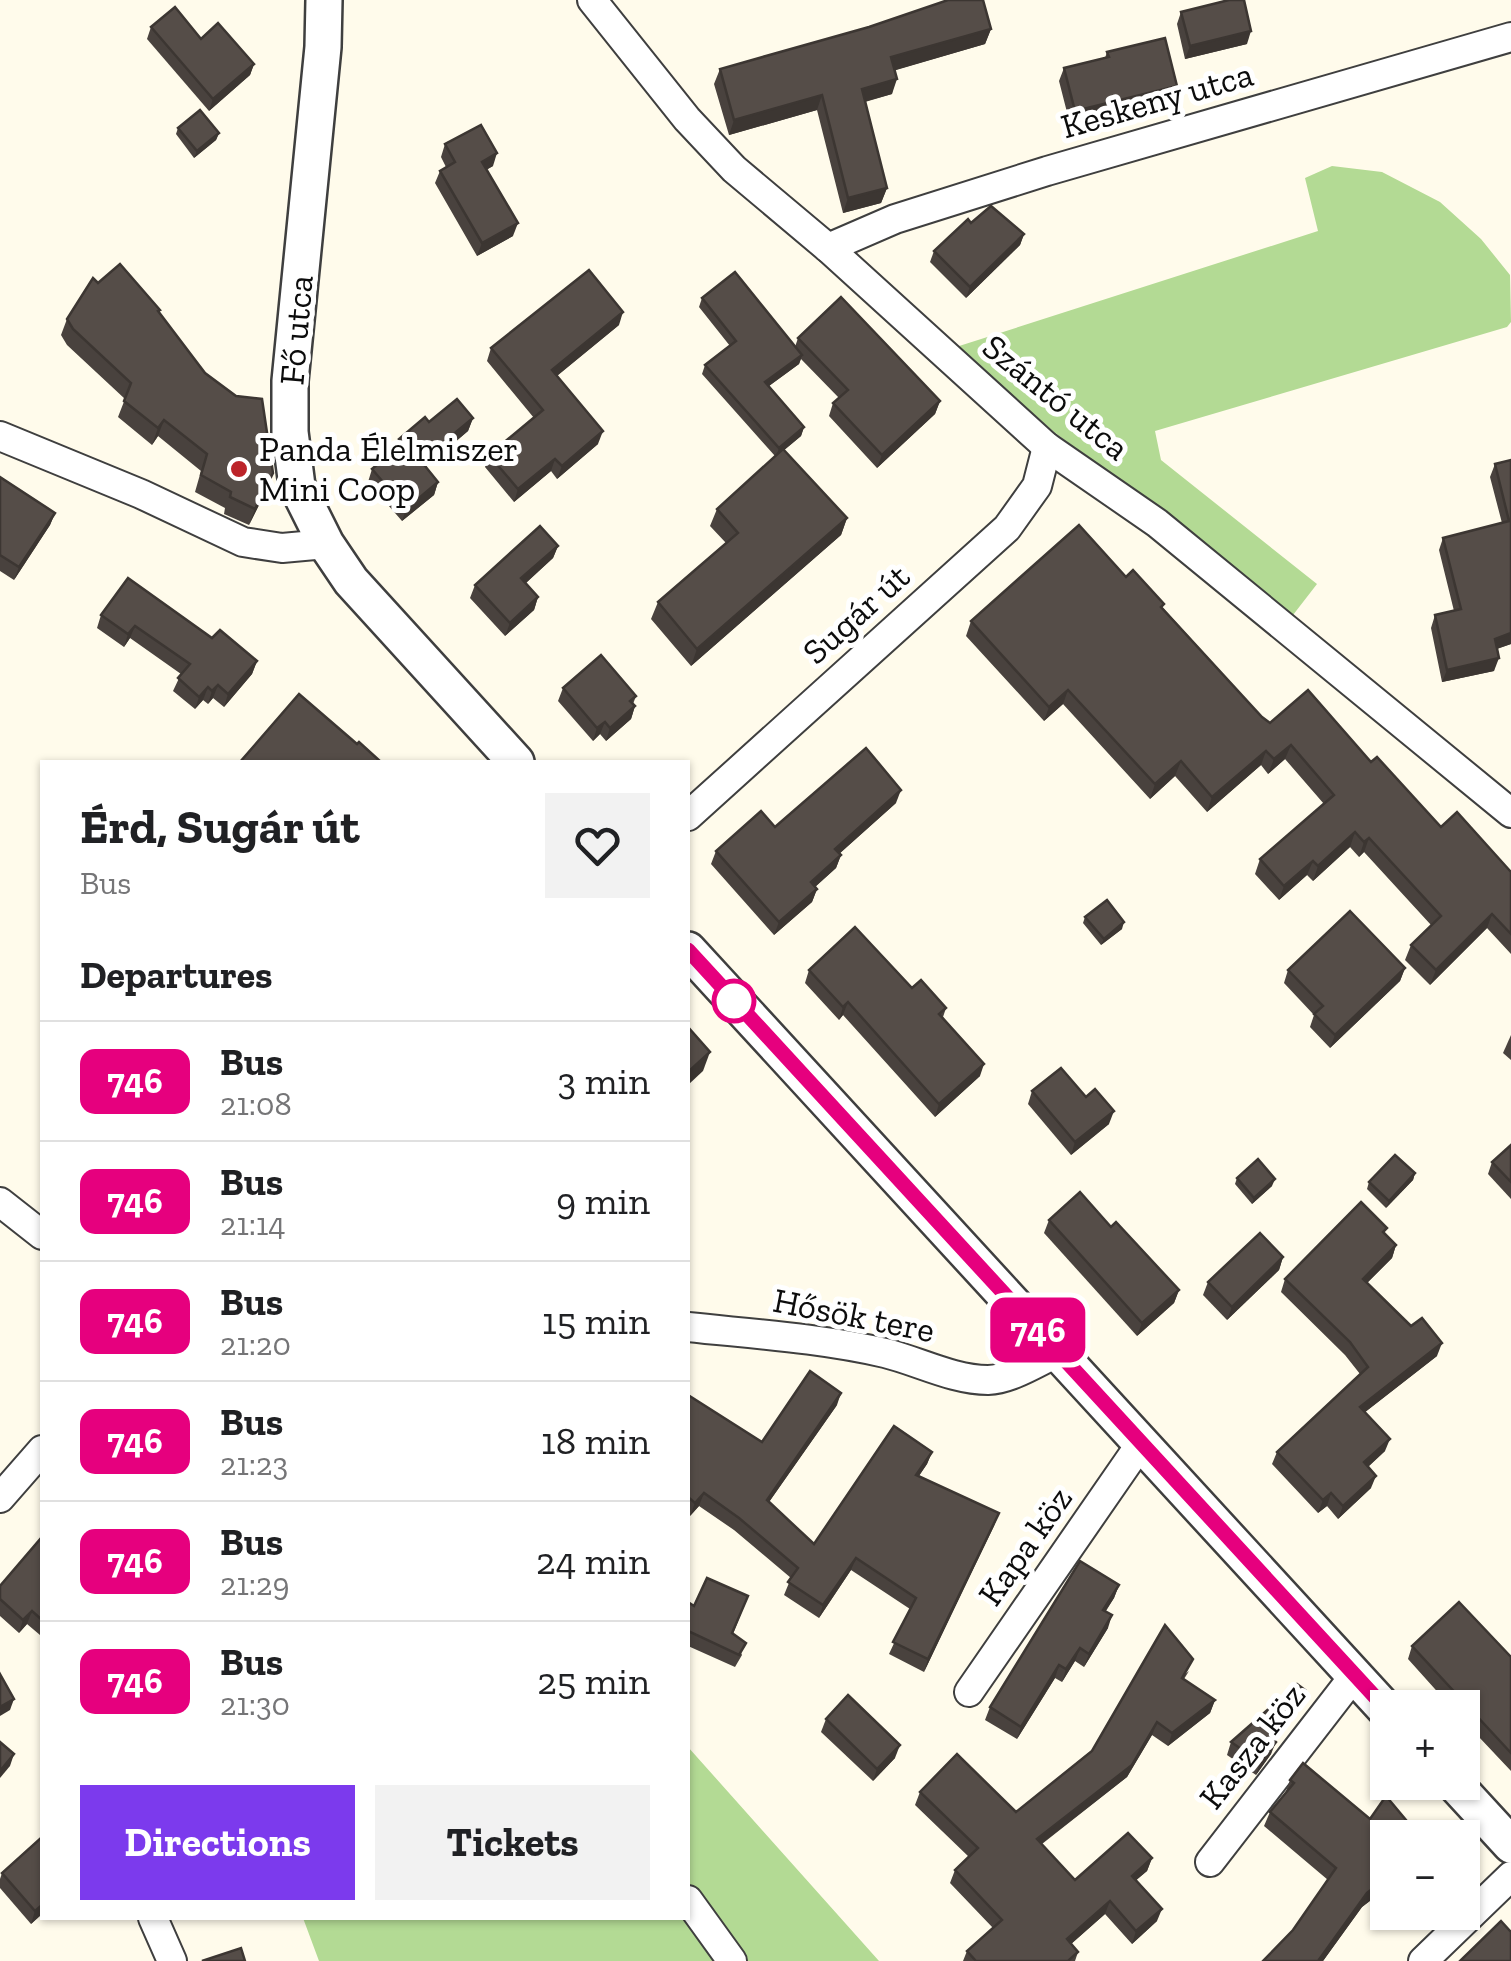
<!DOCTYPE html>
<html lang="en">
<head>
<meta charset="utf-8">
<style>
  body { margin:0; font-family:"Zilla Slab",serif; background:#f2f2f2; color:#202124; height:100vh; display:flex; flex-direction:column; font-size:38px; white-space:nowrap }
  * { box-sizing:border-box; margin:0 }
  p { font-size:32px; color:#757577 }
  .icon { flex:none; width:55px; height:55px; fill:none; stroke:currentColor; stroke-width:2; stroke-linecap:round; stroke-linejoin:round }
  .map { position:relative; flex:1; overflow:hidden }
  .sheet { position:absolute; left:40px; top:760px; width:650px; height:1160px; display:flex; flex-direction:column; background:#fff; border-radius:0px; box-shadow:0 2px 8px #0004 }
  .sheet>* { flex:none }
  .badge { padding:0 20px; border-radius:15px; font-size:35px; line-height:65px }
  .buttons { position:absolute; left:1370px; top:1690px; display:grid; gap:20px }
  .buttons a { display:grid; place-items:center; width:110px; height:110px; border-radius:0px; background:#fff; box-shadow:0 2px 8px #0004; font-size:50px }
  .map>.badge { position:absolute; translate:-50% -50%; box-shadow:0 0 0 5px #fff }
  h2 { padding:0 40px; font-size:38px; line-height:90px }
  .round { display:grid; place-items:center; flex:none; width:105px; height:105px; border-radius:0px; background:#f2f2f2 }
  .head { display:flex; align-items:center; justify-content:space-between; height:170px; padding:0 40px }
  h1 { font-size:48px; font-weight:700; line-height:75px }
  .cta { display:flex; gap:20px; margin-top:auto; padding:20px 40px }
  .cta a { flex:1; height:115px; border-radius:0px; background:#7c3aed; color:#fff; font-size:40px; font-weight:700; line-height:115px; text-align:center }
  .cta a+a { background:#f2f2f2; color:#202124 }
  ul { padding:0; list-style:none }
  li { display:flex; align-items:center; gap:30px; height:120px; padding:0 40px; border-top:2px solid #e0e0e0 }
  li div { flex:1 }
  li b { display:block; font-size:38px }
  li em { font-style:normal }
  li .badge { min-width:110px; font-weight:700; text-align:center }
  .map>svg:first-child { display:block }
  .forest { fill:#b3da94 }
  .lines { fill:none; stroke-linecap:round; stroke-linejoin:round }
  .minor-casing { stroke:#3f3f3f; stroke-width:32 }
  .tertiary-casing { stroke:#3f3f3f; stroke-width:40 }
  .minor { stroke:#fff; stroke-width:28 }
  .tertiary { stroke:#fff; stroke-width:35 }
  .wall { fill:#49423e }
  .shaded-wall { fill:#3c3632 }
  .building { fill:#554d48; stroke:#3c3632; stroke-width:2.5 }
  .line-casing { stroke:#fff; stroke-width:22 }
  .line { stroke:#e6007e; stroke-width:15 }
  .poi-dot { fill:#bc242a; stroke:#fff; stroke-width:4 }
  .stop-dot { fill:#fff; stroke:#e6007e; stroke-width:5 }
  .labels { text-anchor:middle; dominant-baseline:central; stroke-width:10; stroke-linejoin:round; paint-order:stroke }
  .street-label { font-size:35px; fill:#0c0c0c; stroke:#fff }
  .poi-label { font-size:35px; fill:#0c0c0c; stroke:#fff; text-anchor:start }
</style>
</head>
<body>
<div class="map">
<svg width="1511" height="1961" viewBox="0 0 1511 1961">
  <rect width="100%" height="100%" fill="#fffbeb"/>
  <!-- forest -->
  <g class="forest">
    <polygon points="1332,166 1382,172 1440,202 1481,239 1510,275 1511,322 1507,327 1155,431 1161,460 1317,584 1293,615 1054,432 956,347 1318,231 1305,178"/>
    <polygon points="688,1747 879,1961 319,1961 303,1918 688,1918"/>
  </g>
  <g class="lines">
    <!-- minor casing -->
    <g class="minor-casing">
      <g id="minor">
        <polyline points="592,0 687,119 734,169 828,248 1047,447 1157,523 1511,813"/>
        <polyline points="828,248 895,219 1047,171 1511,37"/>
        <polyline points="0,436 141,494 243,542 282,548 326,544"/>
        <polyline points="688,816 1007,528 1037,486 1047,447"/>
        <polyline points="0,1202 42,1235"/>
        <path d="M688 1327C753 1334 820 1338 885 1353 918 1361 953 1380 988 1380 1012 1379 1037 1362 1059 1352"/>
        <polyline points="0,1498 42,1450"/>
        <polyline points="969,1692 1142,1442"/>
        <polyline points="1210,1862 1354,1676"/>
        <polyline points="688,1900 732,1961"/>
        <polyline points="153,1918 172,1961"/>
        <polyline points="1423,1961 1511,1876"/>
      </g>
    </g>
    <!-- tertiary casing -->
    <g class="tertiary-casing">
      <g id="tertiary">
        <polyline points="324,0 323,47 290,381 290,432 297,486 326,544 351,581 516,762"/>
        <polyline points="688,950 1388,1712"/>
        <polyline points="1453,1782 1511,1845"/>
      </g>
    </g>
    <!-- minor -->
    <use href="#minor" class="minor"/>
    <!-- tertiary -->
    <use href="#tertiary" class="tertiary"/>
  </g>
  <!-- wall -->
  <g class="wall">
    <polygon points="1181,12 1247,44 1185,59 1177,24"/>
    <polygon points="151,27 201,39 254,64 250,75 209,111 147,39"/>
    <polygon points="991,29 985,44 895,70 892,94 865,102 887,188 881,203 843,213 817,110 729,135 714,84 720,69"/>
    <polygon points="1107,52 1172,99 1070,124 1059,81 1064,68 1105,58"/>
    <polygon points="178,128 219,133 216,140 194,158 176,134"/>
    <polygon points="445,144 493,166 486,170 513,236 477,256 435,183 440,171 446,167 441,157"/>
    <polygon points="971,223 1024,234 1020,245 966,298 930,262 934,251"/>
    <polygon points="98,283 158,312 267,489 249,525 224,514 225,508 195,492 201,471 158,436 152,445 118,417 125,399 67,345 61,335 67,319"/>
    <polygon points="702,298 795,347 798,338 940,401 935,414 877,468 829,416 833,403 839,398 801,359 799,364 769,386 804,427 801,436 784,450 847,518 841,535 691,666 651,619 658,602 726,543 710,526 717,509 775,456 702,374 705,365 730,346 699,307"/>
    <polygon points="619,325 557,376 598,444 557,479 551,471 514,502 485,467 489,455 534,418 487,361 491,348"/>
    <polygon points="473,418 468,431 426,467 438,482 434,495 402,521 368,482 372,469 395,450 399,439 429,422"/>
    <polygon points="1511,460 1511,644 1497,649 1494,671 1442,682 1431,628 1435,615 1454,611 1439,550 1443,538 1502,523 1490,477 1495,464"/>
    <polygon points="0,477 55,513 50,525 14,580 0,571"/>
    <polygon points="558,546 553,558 526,583 538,597 534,610 505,636 470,598 475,585"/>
    <polygon points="1126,577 1163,608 1262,717 1270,723 1371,762 1441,827 1511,872 1511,954 1487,928 1430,985 1405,960 1411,945 1431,925 1364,852 1359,857 1350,847 1313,881 1307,875 1279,900 1255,874 1260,859 1324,804 1285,759 1268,774 1261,765 1207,812 1175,776 1150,799 1063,704 1044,721 966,636 971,621"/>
    <polygon points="101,615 212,638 257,661 252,674 224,707 213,698 208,704 203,700 195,709 173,691 181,674 130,638 124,647 97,628"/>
    <polygon points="563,688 636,696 633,704 635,706 631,719 606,741 600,734 593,741 558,701"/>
    <polygon points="896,803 839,854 841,855 836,868 815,887 817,889 812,902 774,935 711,864 716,851 775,827"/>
    <polygon points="1085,917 1122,929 1101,945 1083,923"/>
    <polygon points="1405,968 1400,981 1330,1048 1310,1027 1314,1015 1284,983 1288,970"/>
    <polygon points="809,970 912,988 946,1008 943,1017 980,1076 935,1117 843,1015 839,1020 805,983"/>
    <polygon points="1511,1035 1511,1060 1503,1053"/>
    <polygon points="1032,1091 1086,1097 1109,1124 1071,1155 1028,1104"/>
    <polygon points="1511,1145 1511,1199 1488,1174 1492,1162"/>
    <polygon points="1415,1173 1413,1180 1386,1208 1367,1189 1369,1182"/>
    <polygon points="1237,1178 1272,1186 1252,1204 1235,1184"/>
    <polygon points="1049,1220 1111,1227 1179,1290 1174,1303 1137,1336 1044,1233"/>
    <polygon points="1385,1234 1396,1245 1392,1258 1367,1283 1437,1356 1365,1412 1385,1451 1368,1467 1371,1488 1338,1519 1327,1506 1318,1513 1272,1464 1277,1452 1360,1374 1345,1355 1281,1292 1285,1279"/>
    <polygon points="1283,1257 1279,1270 1227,1320 1203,1295 1208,1282"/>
    <polygon points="688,1395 762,1442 837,1405 769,1502 814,1544 932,1452 927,1464 919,1476 999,1513 924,1672 889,1654 910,1609 851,1570 819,1618 784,1595 791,1578 734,1530 699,1506 690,1516 688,1513"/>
    <polygon points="42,1537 42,1632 40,1635 27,1624 19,1633 0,1616 0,1586"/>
    <polygon points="1119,1585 1114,1598 1106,1611 1108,1628 1084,1667 1075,1661 1062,1682 1055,1678 1017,1739 985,1720 990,1707"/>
    <polygon points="748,1596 733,1634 742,1655 735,1667 688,1646 688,1602 694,1606"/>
    <polygon points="1412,1646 1511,1657 1511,1771 1462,1719 1462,1708 1452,1708 1408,1659"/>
    <polygon points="1189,1671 1184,1679 1215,1700 1210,1713 1168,1746 1152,1735 1127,1777 1042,1844 1075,1880 1152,1858 1147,1871 1136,1880 1157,1921 1132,1944 1105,1914 1071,1944 1078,1952 1075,1961 963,1961 967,1951 993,1928 950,1883 955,1870 969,1857 915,1805 920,1792 1016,1812"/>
    <polygon points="1305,1690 1300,1703 1274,1740 1271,1754 1256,1775 1227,1755 1231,1742"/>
    <polygon points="826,1719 895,1758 873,1781 821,1732"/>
    <polygon points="1290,1780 1388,1838 1388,1887 1362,1907 1323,1961 1263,1961 1293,1930 1328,1880 1264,1826 1270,1812 1285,1794"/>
    <polygon points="2,1873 42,1914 31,1924 0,1888 0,1879"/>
  </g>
  <!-- shaded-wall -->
  <g class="shaded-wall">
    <polygon points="991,29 985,44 886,73 891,57"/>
    <polygon points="1251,31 1247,44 1185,59 1190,46"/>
    <polygon points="254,64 250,75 209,111 213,99"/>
    <polygon points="897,79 892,94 856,104 862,89"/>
    <polygon points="1177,86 1172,99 1070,124 1075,111"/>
    <polygon points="822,95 817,110 729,135 734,120"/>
    <polygon points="219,133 216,140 194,158 197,151"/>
    <polygon points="497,153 493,166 477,175 482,162"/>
    <polygon points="887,188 881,203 843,213 848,198"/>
    <polygon points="518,223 513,236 477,256 482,243"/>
    <polygon points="1024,234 1020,245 966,298 970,287"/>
    <polygon points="623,312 619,325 548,383 552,370"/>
    <polygon points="802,355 799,364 762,391 765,382"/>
    <polygon points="940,401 935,414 877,468 882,455"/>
    <polygon points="473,418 468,431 417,474 421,461"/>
    <polygon points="164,420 158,436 152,445 158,428"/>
    <polygon points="804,427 801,436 776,457 779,448"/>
    <polygon points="603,431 598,444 557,479 562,466"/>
    <polygon points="555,459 551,471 514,502 518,489"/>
    <polygon points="273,473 267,489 249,525 255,509"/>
    <polygon points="438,482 434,495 402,521 406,509"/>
    <polygon points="55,513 50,525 14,580 19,567"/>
    <polygon points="847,518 841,535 691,666 697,649"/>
    <polygon points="558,546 553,558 517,591 521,578"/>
    <polygon points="538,597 534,610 505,636 510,623"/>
    <polygon points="135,626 130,638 124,647 128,634"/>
    <polygon points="1511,633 1511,644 1490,651 1495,639"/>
    <polygon points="1499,658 1494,671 1442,682 1447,670"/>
    <polygon points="257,661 252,674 224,707 228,694"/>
    <polygon points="218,685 213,698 208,704 212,691"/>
    <polygon points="208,687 203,700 195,709 199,697"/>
    <polygon points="1068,690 1063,704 1044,721 1049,707"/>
    <polygon points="635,706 631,719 606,741 610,728"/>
    <polygon points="605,722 600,734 593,741 597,728"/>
    <polygon points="1291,745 1285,759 1268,774 1274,759"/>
    <polygon points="1266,751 1261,765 1207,812 1212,797"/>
    <polygon points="1181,761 1175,776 1150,799 1155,784"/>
    <polygon points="901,790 896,803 830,862 835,849"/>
    <polygon points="1355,832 1350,847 1313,881 1318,866"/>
    <polygon points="1369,838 1364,852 1359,857 1364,842"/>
    <polygon points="841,855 836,868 806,895 811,882"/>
    <polygon points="1313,861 1307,875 1279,900 1284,886"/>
    <polygon points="817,889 812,902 774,935 779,922"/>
    <polygon points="1492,914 1487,928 1430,985 1436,970"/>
    <polygon points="1124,922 1122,929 1101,945 1104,939"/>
    <polygon points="1405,968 1400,981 1330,1048 1335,1035"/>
    <polygon points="848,1002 843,1015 839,1020 843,1007"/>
    <polygon points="710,1052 703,1071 688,1085 688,1072"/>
    <polygon points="984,1064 980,1076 935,1117 939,1104"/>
    <polygon points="1114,1111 1109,1124 1071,1155 1075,1142"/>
    <polygon points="1415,1173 1413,1180 1386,1208 1389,1201"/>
    <polygon points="1275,1179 1272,1186 1252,1204 1254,1198"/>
    <polygon points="1396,1245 1392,1258 1358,1292 1363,1279"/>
    <polygon points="1283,1257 1279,1270 1227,1320 1232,1307"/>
    <polygon points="1179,1290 1174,1303 1137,1336 1142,1323"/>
    <polygon points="1442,1343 1437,1356 1355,1420 1360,1407"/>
    <polygon points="841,1393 837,1405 762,1512 767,1500"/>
    <polygon points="1390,1439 1385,1451 1359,1475 1364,1462"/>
    <polygon points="932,1452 927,1464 911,1487 916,1475"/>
    <polygon points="1376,1476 1371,1488 1338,1519 1343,1506"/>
    <polygon points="704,1493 699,1506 690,1516 695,1503"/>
    <polygon points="1331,1493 1327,1506 1318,1513 1323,1500"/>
    <polygon points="999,1513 994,1526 924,1672 928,1659"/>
    <polygon points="856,1558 851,1570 819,1618 823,1605"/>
    <polygon points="1119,1585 1114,1598 1098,1622 1103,1610"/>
    <polygon points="32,1611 27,1624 19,1633 23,1620"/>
    <polygon points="1112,1615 1108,1628 1084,1667 1089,1654"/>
    <polygon points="1080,1648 1075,1661 1062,1682 1066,1669"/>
    <polygon points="1059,1665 1055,1678 1017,1739 1021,1727"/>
    <polygon points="1305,1690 1300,1703 1267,1751 1272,1738"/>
    <polygon points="14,1699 10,1710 0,1716 0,1707"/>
    <polygon points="1215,1700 1210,1713 1168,1746 1172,1733"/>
    <polygon points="1157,1722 1152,1735 1127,1777 1032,1851 1037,1839"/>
    <polygon points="1276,1742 1271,1754 1256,1775 1260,1762"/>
    <polygon points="900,1745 895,1758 873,1781 877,1769"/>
    <polygon points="14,1754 10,1766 0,1778 0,1771"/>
    <polygon points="1152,1858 1147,1871 1127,1888 1132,1876"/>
    <polygon points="1388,1877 1388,1887 1362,1907 1323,1961 1318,1961 1367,1893"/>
    <polygon points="1110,1901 1105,1914 1062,1952 1067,1939"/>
    <polygon points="42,1905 42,1914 31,1924 35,1911"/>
    <polygon points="1162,1909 1157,1921 1132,1944 1136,1931"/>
  </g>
  <!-- building -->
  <g class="building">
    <polygon points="948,0 983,0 991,29 891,57 897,79 862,89 887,188 848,198 822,95 734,120 720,69 869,27"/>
    <polygon points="1229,0 1244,0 1251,31 1190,46 1181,12"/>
    <polygon points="175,7 201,39 218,23 254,64 213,99 151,27"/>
    <polygon points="1165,38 1177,86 1075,111 1064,68 1109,57 1107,52"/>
    <polygon points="200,110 219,133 197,151 178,128"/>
    <polygon points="481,125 497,153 482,162 518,223 482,243 440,171 455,162 445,144"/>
    <polygon points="991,206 1024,234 970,287 934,251 968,219 971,223"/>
    <polygon points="120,264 160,310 158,311 205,373 236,396 262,399 273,473 255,509 230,497 231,492 201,475 207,454 164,420 158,428 124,401 131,383 73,329 67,319 93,278 98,283"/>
    <polygon points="589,270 623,312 552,370 603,431 562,466 555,459 518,489 489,455 543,410 491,348"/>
    <polygon points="735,272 802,355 765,382 804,427 779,448 705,365 736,341 702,298"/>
    <polygon points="841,297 940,401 882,455 833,403 848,390 798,338"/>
    <polygon points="457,399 473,418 421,461 438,482 406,509 372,469 403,443 399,439 425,417 429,422"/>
    <polygon points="783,449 847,518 697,649 658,602 738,533 717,509"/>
    <polygon points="1511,460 1511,633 1495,639 1499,658 1447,670 1435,615 1461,609 1443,538 1509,521 1495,464"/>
    <polygon points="0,477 55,513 19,567 0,555"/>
    <polygon points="1079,525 1126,577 1133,570 1164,604 1161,607 1262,717 1270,723 1308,690 1371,762 1377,757 1441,827 1457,812 1511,872 1511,934 1492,914 1436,970 1411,945 1441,916 1369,838 1364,842 1355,832 1318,866 1313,861 1284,886 1260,859 1334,795 1291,745 1274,759 1266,751 1212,797 1181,761 1155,784 1068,690 1049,707 971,621"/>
    <polygon points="540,526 558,546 521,578 538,597 510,623 475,585"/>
    <polygon points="128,578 212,638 220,630 257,661 228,694 218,685 212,691 208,687 199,697 178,678 190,664 135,626 128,634 101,615"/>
    <polygon points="601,655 636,696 630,701 635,706 610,728 605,722 597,728 563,688"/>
    <polygon points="299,694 357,744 359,742 381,762 240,762"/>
    <polygon points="866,748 901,790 835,849 841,855 811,882 817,889 779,922 716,851 761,811 775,827"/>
    <polygon points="1107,900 1124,922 1104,939 1085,917"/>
    <polygon points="1350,911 1405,968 1335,1035 1314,1014 1323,1006 1288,970"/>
    <polygon points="855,927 912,988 921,980 946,1008 939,1014 984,1064 939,1104 848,1002 843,1007 809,970"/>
    <polygon points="688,1027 710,1052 688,1072"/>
    <polygon points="1061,1068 1086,1097 1095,1089 1114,1111 1075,1142 1032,1091"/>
    <polygon points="1511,1145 1511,1182 1492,1162"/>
    <polygon points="1395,1155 1415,1173 1389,1201 1369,1182"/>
    <polygon points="1258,1159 1275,1179 1254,1198 1237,1178"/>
    <polygon points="1080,1192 1111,1227 1116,1222 1179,1290 1142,1323 1049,1220"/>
    <polygon points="1361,1202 1387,1228 1383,1232 1396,1245 1363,1279 1411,1326 1422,1318 1442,1343 1360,1407 1390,1439 1364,1462 1376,1476 1343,1506 1331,1493 1323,1500 1277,1452 1368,1367 1350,1342 1285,1279"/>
    <polygon points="1260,1233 1283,1257 1232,1307 1208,1282"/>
    <polygon points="810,1371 841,1393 767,1500 814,1544 894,1426 932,1452 916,1475 999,1513 928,1659 893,1642 916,1598 856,1558 823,1605 788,1582 798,1568 739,1518 704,1493 695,1503 688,1497 688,1395 762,1442"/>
    <polygon points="42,1537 42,1620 32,1611 23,1620 0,1599 0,1586"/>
    <polygon points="1080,1561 1119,1585 1103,1610 1112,1615 1089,1654 1080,1648 1066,1669 1059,1665 1021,1727 990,1707"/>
    <polygon points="707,1578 748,1596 732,1633 746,1643 739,1655 688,1631 688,1602 694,1606"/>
    <polygon points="1459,1602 1511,1657 1511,1753 1412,1646"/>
    <polygon points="1165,1625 1193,1659 1182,1678 1215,1700 1172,1733 1157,1722 1132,1765 1037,1839 1075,1880 1128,1833 1152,1858 1132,1876 1162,1909 1136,1931 1110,1901 1067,1939 1078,1952 1068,1961 976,1961 967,1951 1002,1920 955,1870 978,1848 920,1792 957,1754 1016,1812 1092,1751"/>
    <polygon points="0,1674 14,1699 0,1707"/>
    <polygon points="1297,1684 1305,1690 1272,1738 1276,1742 1260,1762 1231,1742"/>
    <polygon points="848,1695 900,1745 877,1769 826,1719"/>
    <polygon points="0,1742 14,1754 0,1771"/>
    <polygon points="1303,1763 1370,1819 1386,1796 1421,1838 1388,1838 1388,1877 1367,1893 1318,1961 1263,1961 1293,1930 1336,1868 1270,1812 1294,1783 1290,1780"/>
    <polygon points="42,1837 42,1905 35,1911 2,1873"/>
    <polygon points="1501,1921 1511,1932 1511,1961 1460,1961"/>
    <polygon points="241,1948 245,1961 202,1961"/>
  </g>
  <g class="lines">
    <!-- line casing -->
    <g class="line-casing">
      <polyline id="line" points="688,950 1388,1711"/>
    </g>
    <!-- line -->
    <use href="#line" class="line"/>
  </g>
  <!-- markers -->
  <circle class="poi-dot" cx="239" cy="469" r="10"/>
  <circle class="stop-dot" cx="734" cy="1001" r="20"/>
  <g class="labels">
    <!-- street labels -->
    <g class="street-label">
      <text transform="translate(1157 100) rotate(-16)">Keskeny utca</text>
      <text transform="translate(296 330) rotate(-85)">Fő utca</text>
      <text transform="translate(1056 397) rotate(39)">Szántó utca</text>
      <text transform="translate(856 614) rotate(-42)">Sugár út</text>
      <text transform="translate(854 1315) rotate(11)">Hősök tere</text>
      <text transform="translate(1025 1546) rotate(-55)">Kapa köz</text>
      <text transform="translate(1252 1746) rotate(-52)">Kasza köz</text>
    </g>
    <!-- poi labels -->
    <g class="poi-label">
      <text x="259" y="449">Panda Élelmiszer<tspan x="259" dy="40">Mini Coop</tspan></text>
    </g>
  </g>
</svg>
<div class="buttons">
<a>+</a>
<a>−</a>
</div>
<b class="badge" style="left:1038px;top:1330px;background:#e6007e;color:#fff">746</b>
<section class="sheet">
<div class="head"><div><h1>Érd, Sugár út</h1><p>Bus</p></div><a class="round"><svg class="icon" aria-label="heart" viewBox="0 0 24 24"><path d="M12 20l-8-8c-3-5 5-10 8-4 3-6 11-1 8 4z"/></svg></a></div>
<h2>Departures</h2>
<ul>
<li><span class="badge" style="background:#e6007e;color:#fff">746</span><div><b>Bus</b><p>21:08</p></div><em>3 min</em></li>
<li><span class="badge" style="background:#e6007e;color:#fff">746</span><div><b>Bus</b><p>21:14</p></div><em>9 min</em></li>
<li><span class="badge" style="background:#e6007e;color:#fff">746</span><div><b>Bus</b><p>21:20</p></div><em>15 min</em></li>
<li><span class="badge" style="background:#e6007e;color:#fff">746</span><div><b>Bus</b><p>21:23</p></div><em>18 min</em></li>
<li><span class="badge" style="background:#e6007e;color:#fff">746</span><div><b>Bus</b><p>21:29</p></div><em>24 min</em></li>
<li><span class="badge" style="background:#e6007e;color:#fff">746</span><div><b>Bus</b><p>21:30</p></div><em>25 min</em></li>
</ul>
<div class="cta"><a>Directions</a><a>Tickets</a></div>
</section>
</div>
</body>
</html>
